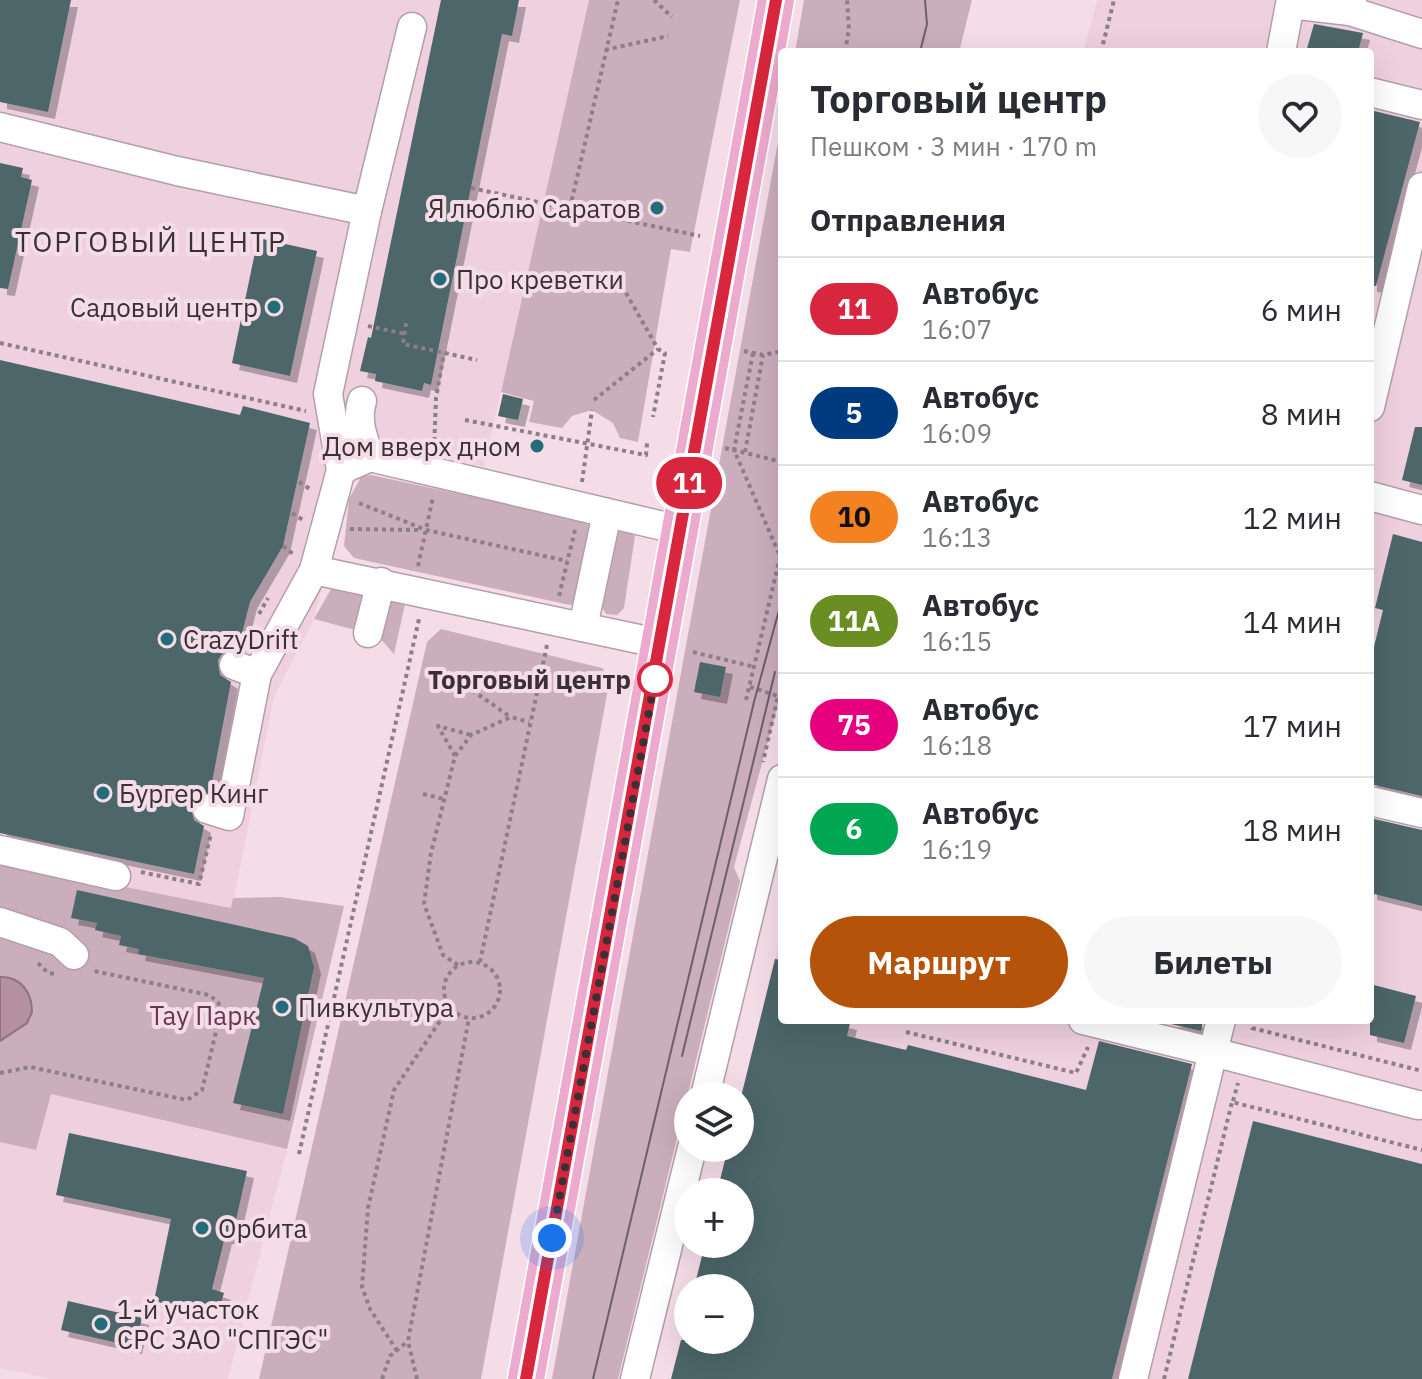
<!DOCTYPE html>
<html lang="ru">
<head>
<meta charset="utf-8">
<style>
  body { margin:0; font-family:"IBM Plex Sans",sans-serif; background:#f7f7f7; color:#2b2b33; height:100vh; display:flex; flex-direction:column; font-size:30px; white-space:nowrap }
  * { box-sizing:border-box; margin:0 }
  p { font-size:26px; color:#7c7c81 }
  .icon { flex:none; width:44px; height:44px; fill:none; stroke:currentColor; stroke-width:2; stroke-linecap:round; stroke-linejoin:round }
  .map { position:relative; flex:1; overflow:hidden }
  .panel { position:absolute; left:778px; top:48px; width:596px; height:976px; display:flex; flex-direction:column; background:#fff; border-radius:8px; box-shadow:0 8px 32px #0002 }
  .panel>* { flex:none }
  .badge { padding:0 16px; border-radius:26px; font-size:28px; line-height:52px }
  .buttons { position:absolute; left:674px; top:1082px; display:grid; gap:16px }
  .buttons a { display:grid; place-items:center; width:80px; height:80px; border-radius:50%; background:#fff; box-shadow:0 8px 32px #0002; font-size:40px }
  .you { position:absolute; width:40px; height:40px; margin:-20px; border:6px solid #fff; border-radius:50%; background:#1a73e8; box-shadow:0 0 0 12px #1a73e833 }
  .map>.badge { position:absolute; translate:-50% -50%; box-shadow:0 0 0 4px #fff }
  h2 { padding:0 32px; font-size:30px; line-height:72px }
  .round { display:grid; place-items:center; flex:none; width:84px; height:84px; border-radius:42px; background:#f7f7f7 }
  .headline { display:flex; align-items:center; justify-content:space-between; height:136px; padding:0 32px }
  h1 { font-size:38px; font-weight:800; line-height:60px }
  .primary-button { display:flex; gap:16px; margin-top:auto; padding:16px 32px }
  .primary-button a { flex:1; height:92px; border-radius:48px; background:#b45309; color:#fff; font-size:32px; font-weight:800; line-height:92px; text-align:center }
  .primary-button a+a { background:#f7f7f7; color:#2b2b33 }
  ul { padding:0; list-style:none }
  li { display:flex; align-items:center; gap:24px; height:104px; padding:0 32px; border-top:2px solid #e1e1e2 }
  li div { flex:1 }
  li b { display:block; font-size:30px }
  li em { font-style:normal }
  li .badge { min-width:88px; font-weight:700; text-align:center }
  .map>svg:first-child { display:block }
  .built { fill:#efd0df }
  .green { fill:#cbaebb }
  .water { fill:#b490a1; stroke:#8f7381; stroke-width:2 }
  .building { fill:#4d666a; filter:url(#shadow) }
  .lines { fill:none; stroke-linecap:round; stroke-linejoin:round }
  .minor-casing { stroke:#b49ea8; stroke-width:31 }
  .major-casing { stroke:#fff; stroke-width:39 }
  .path { stroke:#8e7e86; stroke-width:4; stroke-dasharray:4 4; stroke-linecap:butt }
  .minor { stroke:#fff; stroke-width:28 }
  .major { stroke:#ecaace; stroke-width:36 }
  .tram { stroke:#6d6066; stroke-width:2 }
  .line-casing { stroke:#fff; stroke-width:18 }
  .line { stroke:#d7263d; stroke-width:12 }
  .walk { stroke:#3a3035; stroke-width:8; stroke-dasharray:0 14.4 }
  .poi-dot { fill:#246d78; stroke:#f5dde8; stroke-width:3 }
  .stop-dot { fill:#fff; stroke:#d7263d; stroke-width:4 }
  .labels { text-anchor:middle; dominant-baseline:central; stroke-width:8; stroke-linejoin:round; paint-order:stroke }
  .poi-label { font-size:26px; fill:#3a3035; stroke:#f5dde8; text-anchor:start }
  .stop-label { font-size:26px; font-weight:bold; fill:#3a3035; stroke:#f5dde8; text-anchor:end }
  .park-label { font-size:26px; fill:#683651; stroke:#f5dde8 }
  .neighbourhood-label { font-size:28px; letter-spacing:2px; fill:#3a3035; stroke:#f5dde8 }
</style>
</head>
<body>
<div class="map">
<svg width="1422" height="1379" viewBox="0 0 1422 1379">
  <defs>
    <filter id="shadow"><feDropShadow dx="7" dy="7" stdDeviation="0" flood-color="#0004"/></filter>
  </defs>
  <rect width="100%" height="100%" fill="#f5dde8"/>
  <!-- built -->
  <g class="built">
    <polygon points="0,0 589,0 484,467 358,439 314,619 274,697 232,908 0,862"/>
    <polygon points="1097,0 1422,0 1422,1379 671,1379 688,1311 688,1340 740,1340 740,1288 694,1288 705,1244 740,1244 740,1101 782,932 782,1020 1370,1020 1370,52 1083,52"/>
    <polygon points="50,1094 287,1149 228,1379 51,1379 0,1368 0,1142 36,1150"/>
  </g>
  <!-- green -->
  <g class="green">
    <polygon points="589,0 740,0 690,252 671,249 638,442 620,438 613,423 592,410 572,416 562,428 529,422 534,401 501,392"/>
    <polygon points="804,0 972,0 959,52 795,52"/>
    <polygon points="782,120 782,689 734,867 740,881 618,1379 552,1379"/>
    <polygon points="371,475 577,519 590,526 595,535 577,603 570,605 354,558 344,546 349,499 361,477"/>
    <polygon points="623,528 635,536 624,608 617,615 606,614 602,607 618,532"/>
    <polygon points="337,588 405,604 394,654 378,636 314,619 331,589"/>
    <polygon points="441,629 602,668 610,678 481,1379 259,1379 427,642"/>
    <polygon points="0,862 231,908 233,898 281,897 344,906 287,1149 51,1094 36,1150 0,1142"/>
  </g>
  <!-- water -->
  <path class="water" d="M0 977C21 976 32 993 32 1012L27 1023 0 1041Z"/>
  <!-- building -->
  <g class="building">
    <polygon points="0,0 71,0 48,112 0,102"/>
    <polygon points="441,0 519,0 512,36 502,34 431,385 424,383 422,391 375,381 376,374 360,371 368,337 371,338"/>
    <polygon points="1314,24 1363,33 1358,52 1306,52"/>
    <polygon points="1370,110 1420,122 1376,286 1370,285"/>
    <polygon points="0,163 23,168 21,177 32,180 8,289 0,288"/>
    <polygon points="258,238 317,251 290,376 232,363"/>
    <polygon points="0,360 240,415 243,406 310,423 283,546 250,602 238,649 224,651 218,660 220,675 231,682 210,793 196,796 191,805 194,820 204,826 194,874 0,833"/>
    <polygon points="503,394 523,399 518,420 498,416"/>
    <polygon points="1415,427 1422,427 1422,485 1402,480"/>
    <polygon points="1393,534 1422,542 1422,796 1370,784 1370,663 1383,610 1375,608"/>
    <polygon points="700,662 726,667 720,697 694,692"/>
    <polygon points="1370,818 1422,830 1422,906 1370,893"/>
    <polygon points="77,890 294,938 308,946 314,967 283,1114 233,1103 264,978 138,954 139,949 119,945 121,936 95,930 97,923 71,918"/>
    <polygon points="775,959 782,960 782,1020 837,1020 850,1023 847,1036 906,1050 908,1045 1086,1090 1099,1041 1192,1064 1112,1379 671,1379 681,1340 740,1340 740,1288 694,1288 705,1244 740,1244 740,1192 717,1192 728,1148 740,1148 740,1101"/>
    <polygon points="1370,984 1416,996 1404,1043 1370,1035"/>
    <polygon points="1154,1020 1203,1020 1201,1031"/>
    <polygon points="1253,1121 1422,1164 1422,1379 1188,1379"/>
    <polygon points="69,1133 247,1171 232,1238 225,1237 212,1289 224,1293 219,1310 207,1306 205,1315 154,1301 171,1219 56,1195"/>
    <polygon points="68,1301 142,1318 135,1347 61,1330"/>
  </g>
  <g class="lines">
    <!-- minor casing -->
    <g class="minor-casing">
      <g id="minor">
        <polyline points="1352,0 1350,11 1422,34"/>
        <polyline points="1281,52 1290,4 1350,11"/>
        <polyline points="1370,92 1422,105"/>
        <polyline points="0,127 177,171 367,211 412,27"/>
        <path d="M362 401C356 422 363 437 370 457"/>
        <polyline points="1370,407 1422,187"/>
        <polyline points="341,470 370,457 680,530"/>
        <polyline points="1370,496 1422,510"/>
        <polyline points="314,570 662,644"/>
        <polyline points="583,627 607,513"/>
        <polyline points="368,633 381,582"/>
        <polyline points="234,665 257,674"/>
        <polyline points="1370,801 1422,813"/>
        <polyline points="207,809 229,816 257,674 314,570 341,470 328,394 367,211"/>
        <polyline points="0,850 116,876"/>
        <polyline points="0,922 60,942 74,955"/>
        <polyline points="1083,1020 1213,1052 1133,1379"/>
        <polyline points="1221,1020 1213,1052 1418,1105"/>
        <polyline points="705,1096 782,779"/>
        <polyline points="635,1379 692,1148"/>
      </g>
    </g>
    <!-- major casing -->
    <g class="major-casing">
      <polyline id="major" points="526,1379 776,0"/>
    </g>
    <!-- path -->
    <g class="path">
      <polyline points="654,0 672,17"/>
      <polyline points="605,50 668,36"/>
      <polyline points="845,52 849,29 847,0"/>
      <polyline points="1101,52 1114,0"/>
      <polyline points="471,188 700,236"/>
      <polyline points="570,208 618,0"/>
      <polyline points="618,279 658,349 665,353 653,417"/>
      <polyline points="406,323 403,344 477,360"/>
      <polyline points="368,326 405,334"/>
      <polyline points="0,343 306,411"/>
      <polyline points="744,351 763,355 782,351"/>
      <polyline points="753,353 734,450 780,556"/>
      <polyline points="594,400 658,349"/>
      <polyline points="465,420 646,455 647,443"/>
      <polyline points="725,448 782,462"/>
      <polyline points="434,449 436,398 444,353"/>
      <polyline points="745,452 763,355"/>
      <polyline points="299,482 310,489"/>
      <polyline points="582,482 592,410"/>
      <polyline points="359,503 426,530 567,561"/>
      <polyline points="292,513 303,520"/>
      <polyline points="350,529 422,530"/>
      <polyline points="283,546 293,554"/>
      <polyline points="418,566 433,497"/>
      <polyline points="559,596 575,530"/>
      <polyline points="259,614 268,598"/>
      <polyline points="693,652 755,667"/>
      <polyline points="459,681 509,716"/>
      <polyline points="750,687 778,696 763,762"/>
      <polyline points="746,700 782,549"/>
      <polyline points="455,756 438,726 471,735"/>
      <polyline points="423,794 444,799"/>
      <polyline points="141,872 199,884 211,834"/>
      <polyline points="480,962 547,645"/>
      <circle cx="472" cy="990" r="28"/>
      <polyline points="38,963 48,973 57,974"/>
      <polyline points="458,965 443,955 424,904 431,853 455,756 471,735 511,717 529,722"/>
      <polyline points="1251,1020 1252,1028 1422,1071"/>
      <polyline points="906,1032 1076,1073 1088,1047"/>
      <polyline points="0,1073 30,1067 187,1100 202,1090 221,1011 218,1002 209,995 94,971"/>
      <polyline points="1233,1101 1238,1083"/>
      <polyline points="299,1154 419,619"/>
      <polyline points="397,1351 370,1309 362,1287 368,1208 394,1090 450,1006"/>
      <polyline points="382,1379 390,1356 408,1341"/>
      <polyline points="417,1379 408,1341 469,1018"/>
      <polyline points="1164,1379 1232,1102 1422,1150"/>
    </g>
    <!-- minor -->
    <use href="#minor" class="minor"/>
    <!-- major -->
    <use href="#major" class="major"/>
    <!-- tram -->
    <g class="tram">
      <polyline points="920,52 927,24 925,0"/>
      <polyline points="682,1056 775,672"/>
      <polyline points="593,1379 754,702 782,599"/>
    </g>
  </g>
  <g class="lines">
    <!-- line casing -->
    <g class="line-casing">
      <polyline id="line" points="526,1379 776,0"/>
    </g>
    <!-- line -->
    <use href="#line" class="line"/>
    <!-- walk -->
    <polyline class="walk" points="552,1238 655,679"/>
  </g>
  <!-- markers -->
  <g class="poi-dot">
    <circle cx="657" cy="208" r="8"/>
    <circle cx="440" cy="279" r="8"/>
    <circle cx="274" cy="307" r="8"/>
    <circle cx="537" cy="446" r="8"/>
    <circle cx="167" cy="639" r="8"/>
    <circle cx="103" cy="793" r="8"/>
    <circle cx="282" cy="1007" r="8"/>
    <circle cx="202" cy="1228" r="8"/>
    <circle cx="101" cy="1324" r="8"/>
  </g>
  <circle class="stop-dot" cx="655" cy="679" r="16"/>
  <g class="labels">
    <!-- poi labels -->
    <g class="poi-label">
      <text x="641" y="208" text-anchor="end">Я люблю Саратов</text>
      <text x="456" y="279">Про креветки</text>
      <text x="258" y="307" text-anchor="end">Садовый центр</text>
      <text x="521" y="446" text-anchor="end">Дом вверх дном</text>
      <text x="183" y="639">CrazyDrift</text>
      <text x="119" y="793">Бургер Кинг</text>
      <text x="298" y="1007">Пивкультура</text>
      <text x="218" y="1228">Орбита</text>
      <text x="117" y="1309">1-й участок<tspan x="117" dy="30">СРС ЗАО "СПГЭС"</tspan></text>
    </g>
    <!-- stop labels -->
    <g class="stop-label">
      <text x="631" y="679">Торговый центр</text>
    </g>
    <!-- park labels -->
    <g class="park-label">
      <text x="203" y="1015">Тау Парк</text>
    </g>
    <!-- neighbourhood labels -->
    <g class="neighbourhood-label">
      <text x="151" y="241">ТОРГОВЫЙ ЦЕНТР</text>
    </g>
  </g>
</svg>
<div class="buttons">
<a><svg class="icon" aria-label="layers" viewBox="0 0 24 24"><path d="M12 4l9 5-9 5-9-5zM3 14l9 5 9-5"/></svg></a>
<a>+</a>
<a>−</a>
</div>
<div class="you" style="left:552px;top:1238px"></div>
<b class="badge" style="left:689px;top:483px;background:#d7263d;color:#fff">11</b>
<section class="panel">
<div class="headline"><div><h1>Торговый центр</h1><p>Пешком · 3 мин · 170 m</p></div><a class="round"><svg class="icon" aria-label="heart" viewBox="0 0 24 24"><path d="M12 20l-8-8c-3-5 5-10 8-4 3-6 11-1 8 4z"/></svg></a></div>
<h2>Отправления</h2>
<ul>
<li><span class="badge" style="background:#d7263d;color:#fff">11</span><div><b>Автобус</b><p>16:07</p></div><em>6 мин</em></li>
<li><span class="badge" style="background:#003b80;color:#fff">5</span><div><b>Автобус</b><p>16:09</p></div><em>8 мин</em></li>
<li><span class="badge" style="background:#f58220;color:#111">10</span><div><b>Автобус</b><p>16:13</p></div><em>12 мин</em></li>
<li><span class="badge" style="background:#6b8e23;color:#fff">11А</span><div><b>Автобус</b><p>16:15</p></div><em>14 мин</em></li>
<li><span class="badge" style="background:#e6007e;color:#fff">75</span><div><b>Автобус</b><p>16:18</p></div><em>17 мин</em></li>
<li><span class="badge" style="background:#00a651;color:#fff">6</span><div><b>Автобус</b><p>16:19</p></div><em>18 мин</em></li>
</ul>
<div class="primary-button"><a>Маршрут</a><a>Билеты</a></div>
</section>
</div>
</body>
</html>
